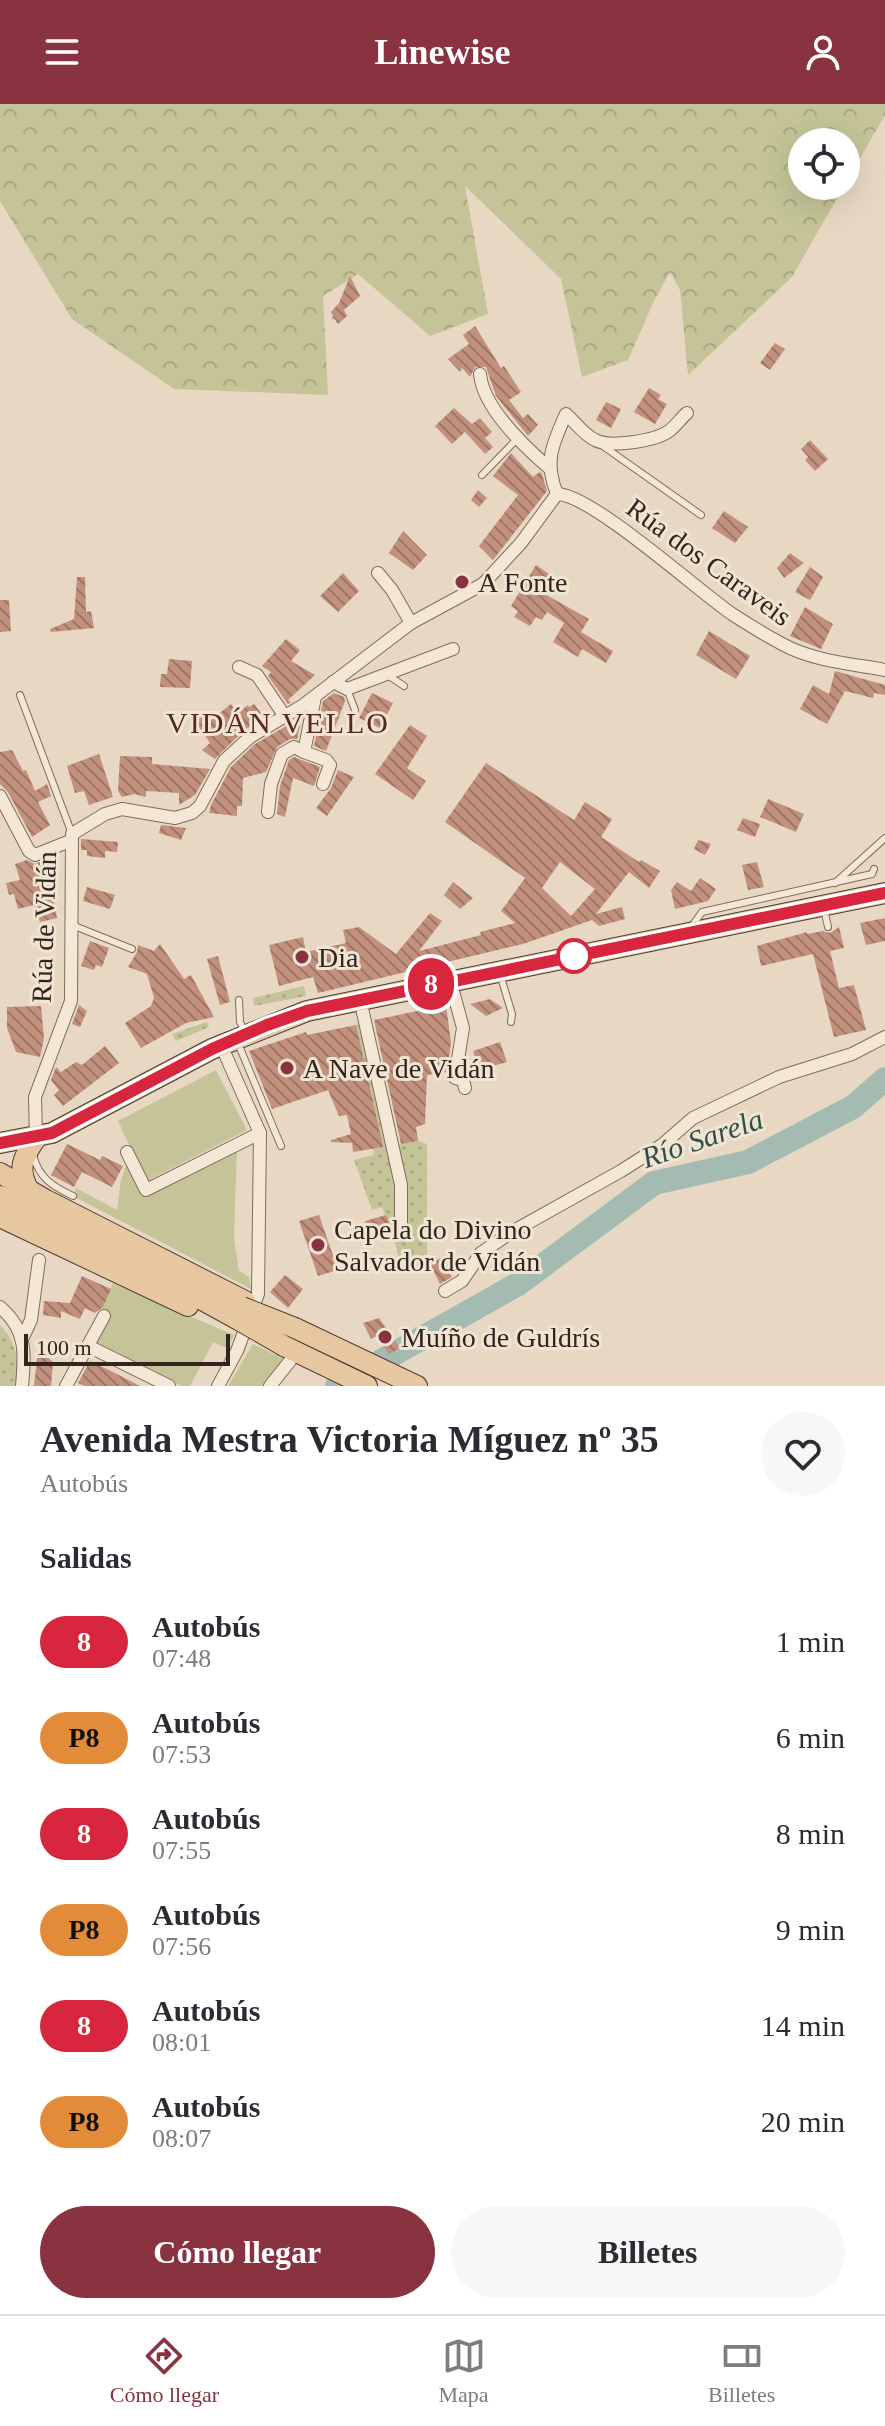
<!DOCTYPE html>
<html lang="es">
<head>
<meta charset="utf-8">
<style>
  body { margin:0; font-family:"Times New Roman",serif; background:#f7f7f7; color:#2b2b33; height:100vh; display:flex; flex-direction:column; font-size:30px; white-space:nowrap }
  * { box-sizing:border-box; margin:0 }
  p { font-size:26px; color:#7c7c81 }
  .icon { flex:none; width:44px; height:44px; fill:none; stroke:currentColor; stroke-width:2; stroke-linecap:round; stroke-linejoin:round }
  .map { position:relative; height:1282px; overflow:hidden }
  .drawer { display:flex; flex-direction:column; background:#fff; flex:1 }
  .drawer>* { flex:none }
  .badge { padding:0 16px; border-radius:26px; font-size:28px; line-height:52px }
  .buttons { position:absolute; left:788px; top:24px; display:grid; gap:16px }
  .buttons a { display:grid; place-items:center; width:72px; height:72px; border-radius:50%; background:#fff; box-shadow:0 8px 32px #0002; font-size:40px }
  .scale { position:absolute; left:24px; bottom:20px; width:206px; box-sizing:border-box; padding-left:8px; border:4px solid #32251e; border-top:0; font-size:22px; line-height:28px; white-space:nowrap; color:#32251e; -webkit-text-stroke:6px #f0e4d2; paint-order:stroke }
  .map>.badge { position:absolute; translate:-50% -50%; box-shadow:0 0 0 4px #fff }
  h2 { padding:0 40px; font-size:30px; line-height:72px }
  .round { display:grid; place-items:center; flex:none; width:84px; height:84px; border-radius:42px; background:#f7f7f7 }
  .headline { display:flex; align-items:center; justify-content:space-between; height:136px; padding:0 40px }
  h1 { font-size:38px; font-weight:600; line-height:60px }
  .primary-button { display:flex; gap:16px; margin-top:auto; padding:16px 40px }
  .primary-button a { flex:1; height:92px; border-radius:48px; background:#88333f; color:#fff; font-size:32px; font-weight:600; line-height:92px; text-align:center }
  .primary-button a+a { background:#f7f7f7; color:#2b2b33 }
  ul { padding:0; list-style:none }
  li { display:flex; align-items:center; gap:24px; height:96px; padding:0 40px }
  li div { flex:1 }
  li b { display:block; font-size:30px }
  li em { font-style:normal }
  li .badge { min-width:88px; font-weight:700; text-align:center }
  header { display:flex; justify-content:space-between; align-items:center; height:104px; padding:0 40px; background:#88333f; color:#fff; font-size:36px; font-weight:600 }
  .dock { display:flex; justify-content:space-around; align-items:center; height:112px; border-top:2px solid #e1e1e2; background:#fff; font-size:22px; color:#7c7c81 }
  .dock a { display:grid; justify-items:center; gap:4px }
  .dock .current { color:#88333f }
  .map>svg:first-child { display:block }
  .grass { fill:#c4c498 }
  .forest { fill:url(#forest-crowns) }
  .park { fill:url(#park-dots) }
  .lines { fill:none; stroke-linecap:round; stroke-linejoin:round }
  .river { stroke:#a4bbb2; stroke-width:24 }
  .building { fill:url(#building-back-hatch); fill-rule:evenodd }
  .lane-casing { stroke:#806b5c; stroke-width:8 }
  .street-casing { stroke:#806b5c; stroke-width:14 }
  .primary-casing { stroke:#4e3a30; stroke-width:22 }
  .lane { stroke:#f4e7d5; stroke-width:6 }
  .street { stroke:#f4e7d5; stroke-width:12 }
  .primary { stroke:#e7c79f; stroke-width:20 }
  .primary-bridge-casing { stroke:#4e3a30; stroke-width:22; stroke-linecap:butt }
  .primary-bridge { stroke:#e7c79f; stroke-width:20 }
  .line-casing { stroke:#fff; stroke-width:18 }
  .line { stroke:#d7263d; stroke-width:12 }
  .poi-dot { fill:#88333f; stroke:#f0e4d2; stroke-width:3 }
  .stop-dot { fill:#fff; stroke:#d7263d; stroke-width:4 }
  .labels { text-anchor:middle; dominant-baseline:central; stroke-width:6; stroke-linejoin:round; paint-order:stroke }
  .street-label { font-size:28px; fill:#32251e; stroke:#f0e4d2 }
  .poi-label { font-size:28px; fill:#32251e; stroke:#f0e4d2; text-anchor:start }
  .neighbourhood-label { font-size:30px; letter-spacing:2px; fill:#592723; stroke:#f0e4d2 }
  .water-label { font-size:30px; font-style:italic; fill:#2f5049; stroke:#f0e4d2 }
</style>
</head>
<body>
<header><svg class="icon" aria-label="menu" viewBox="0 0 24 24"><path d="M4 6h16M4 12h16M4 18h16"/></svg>Linewise<svg class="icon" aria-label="person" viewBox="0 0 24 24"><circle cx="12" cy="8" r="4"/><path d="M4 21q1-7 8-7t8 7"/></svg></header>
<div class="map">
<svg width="885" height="1282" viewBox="0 0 885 1282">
  <defs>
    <pattern id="forest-crowns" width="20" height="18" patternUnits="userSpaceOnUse" patternTransform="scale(2)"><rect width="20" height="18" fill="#c4c498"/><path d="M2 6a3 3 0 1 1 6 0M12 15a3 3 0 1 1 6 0" fill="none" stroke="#a9a883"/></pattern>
    <pattern id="park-dots" width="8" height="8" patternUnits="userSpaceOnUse" patternTransform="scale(2)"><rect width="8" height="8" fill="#c4c498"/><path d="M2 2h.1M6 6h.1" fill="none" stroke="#a9a883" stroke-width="1.8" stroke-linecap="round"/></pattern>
    <pattern id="building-back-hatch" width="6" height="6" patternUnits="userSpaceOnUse" patternTransform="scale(2)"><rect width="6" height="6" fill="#c2917d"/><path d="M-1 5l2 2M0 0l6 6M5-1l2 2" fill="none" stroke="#9e7666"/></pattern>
  </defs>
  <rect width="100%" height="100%" fill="#e8d8c3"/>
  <!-- grass -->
  <g class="grass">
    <polygon points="216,966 247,1026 146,1077 118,1017"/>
    <polygon points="237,1045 234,1134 239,1167 249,1173 251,1185 73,1092 76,1084 117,1106 121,1076 127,1059 143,1092"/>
    <polygon points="113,1179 234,1231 227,1244 213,1238 190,1282 182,1282 93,1238 99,1211"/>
    <polygon points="253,1240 286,1256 265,1282 228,1282"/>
  </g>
  <!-- forest -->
  <polygon class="forest" points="0,0 885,0 885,11 846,79 846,38 802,38 802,82 844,82 792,173 688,271 680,186 670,168 654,197 628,256 582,273 561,175 465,82 488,210 430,232 358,170 323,192 328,291 174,285 72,215 0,97"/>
  <!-- park -->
  <g class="park">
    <polygon points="304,882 306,892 254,902 253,894"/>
    <polygon points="371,916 397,1041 418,1037 427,1040 427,1160 401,1162 392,1128 382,1103 372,1106 354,1056 374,1051 373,1045 377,1044 353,922"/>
    <polygon points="207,918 209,923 176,937 172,930"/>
    <path d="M0 1221C17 1238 20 1260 15 1282H0Z"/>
  </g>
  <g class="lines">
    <!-- river -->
    <polyline class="river" points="337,1282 518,1180 654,1079 748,1058 853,1003 885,975"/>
  </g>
  <!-- building -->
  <g class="building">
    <polygon points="350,172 360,192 344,206 347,212 338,220 334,214 332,216 333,212 331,208 339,199"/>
    <polygon points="475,222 501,264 504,262 521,288 509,296 523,314 528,310 538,321 528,332 496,292 486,263 475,263 470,273 462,264 460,268 448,255 469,240 463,231"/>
    <polygon points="775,239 785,245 770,266 760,259"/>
    <polygon points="649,284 661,291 658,295 667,300 655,320 634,308"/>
    <polygon points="606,298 621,305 611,324 596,316"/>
    <polygon points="454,304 472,320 480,314 492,328 485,334 493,343 485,350 465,328 452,340 435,322"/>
    <polygon points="810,336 828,355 815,367 805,356 808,353 801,345"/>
    <polygon points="511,349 533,373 540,368 542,370 547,387 493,456 479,442 518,391 493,372"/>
    <polygon points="478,386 487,394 479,403 471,396"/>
    <polygon points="724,407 748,423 735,439 712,424"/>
    <polygon points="403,427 427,451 413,466 389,449"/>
    <polygon points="790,449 804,459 784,474 777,464"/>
    <polygon points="536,461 552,472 541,488 589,515 581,528 613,547 606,559 582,545 578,553 553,538 564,519 547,508 542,516 536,513 530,522 514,513 518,507 511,502"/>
    <polygon points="810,463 823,473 810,496 795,488"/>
    <polygon points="343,469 359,487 338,508 320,492"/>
    <polygon points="467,470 470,477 457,484 453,476"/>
    <polygon points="77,473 85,473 86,508 91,507 94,524 51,528 50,525 74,515"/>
    <polygon points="0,496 9,496 11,527 0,528"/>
    <polygon points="805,503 833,520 821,545 790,532"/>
    <polygon points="709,527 750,552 736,575 696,551"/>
    <polygon points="286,535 300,546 291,557 315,571 288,596 291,598 288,600 268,572 271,568 262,562"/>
    <polygon points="169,555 192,557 190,584 160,583 161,570 167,570"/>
    <polygon points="835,567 885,581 885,591 874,589 873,594 845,587 827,620 800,605 813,581 829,590"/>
    <polygon points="334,589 344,593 345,597 326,647 314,642 323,597"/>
    <polygon points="372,589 393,599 380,624 359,614"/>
    <polygon points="231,600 238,609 248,601 249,603 254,600 265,614 244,626 215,655 202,646 210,639 194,616 206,609 211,616"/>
    <polygon points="302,613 297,635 290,635 277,643 266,668 243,674 242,702 237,702 237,712 209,709 211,701 231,663 255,640"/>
    <polygon points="410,621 427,632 407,664 426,677 413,696 375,670"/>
    <polygon points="12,646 23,667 26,666 35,687 47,680 51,692 38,698 50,721 32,733 8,688 0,680 0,648"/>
    <polygon points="99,650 113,693 89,701 84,687 75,689 67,662"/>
    <polygon points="120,652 152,653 152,660 210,665 195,691 179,701 179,689 146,687 146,693 134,690 122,693 118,687"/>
    <polygon points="294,653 320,663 314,682 293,674 285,713 277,710 280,682 289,656"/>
    <path d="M486 659 574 716 585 698 612 715 601 733 639 758 641 756 660 767 649 784 629 768 596 810 622 803 625 815 599 822 592 816 523 840 318 889 313 873 279 882 269 841 303 833 306 848 346 839 343 826 359 823 396 850 430 809 442 817 419 847 481 831 480 828 515 819 501 807 525 774 445 718ZM560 758 595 785 571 812 542 784Z"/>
    <polygon points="338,666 354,673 327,712 316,704 331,684"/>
    <polygon points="768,695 804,710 796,728 760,713"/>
    <polygon points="743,714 760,720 755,733 737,726"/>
    <polygon points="161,721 186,724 181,736 159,729"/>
    <polygon points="81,735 118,738 117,748 105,747 105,754 87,752 87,746 81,746"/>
    <polygon points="698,736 711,740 705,751 694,745"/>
    <polygon points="27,756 35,760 46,756 57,814 40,818 34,801 18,805 14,790 9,791 6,779 20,776 15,760"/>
    <polygon points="757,758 764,783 748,786 742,761"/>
    <polygon points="700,774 716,785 708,797 675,805 671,786 677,778 691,787"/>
    <polygon points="453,778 473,794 460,805 444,791"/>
    <polygon points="87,783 115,791 110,805 83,797"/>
    <polygon points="885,814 885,837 866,841 860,819"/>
    <polygon points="839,823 844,844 830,847 839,884 854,881 866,926 834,933 813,850 761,862 757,842 807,828 807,830 823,827 830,829"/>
    <polygon points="90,837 109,844 102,863 96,861 94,866 81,862"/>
    <polygon points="160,840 184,875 191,871 214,913 186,919 141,944 125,919 151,902 154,894 147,870 128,863 137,848 138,841 154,847"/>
    <polygon points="218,852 230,898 220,901 207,855"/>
    <polygon points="490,895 503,904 486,912 470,900"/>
    <polygon points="79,901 87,907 80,923 72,920"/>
    <polygon points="446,901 451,939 447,968 427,971 425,1020 416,1023 418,1037 401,1040 374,916"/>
    <polygon points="41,902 44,934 40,953 16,948 7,924 7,903"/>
    <polygon points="356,921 383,1043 353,1048 352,1039 331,1038 331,1036 351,1030 347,1011 339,1012 328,986 272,1005 249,947 306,928 307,931"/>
    <polygon points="500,938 507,958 479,966 473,947"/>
    <polygon points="105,942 119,959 63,1002 54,991 59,986 51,976 56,963 61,968 76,958 82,961"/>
    <polygon points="67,1040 100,1056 102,1052 123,1062 112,1083 82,1068 74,1083 51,1071"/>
    <polygon points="319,1111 338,1166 318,1172 299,1117"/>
    <polygon points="386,1111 392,1128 370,1135 365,1117"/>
    <polygon points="449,1149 458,1163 449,1169 452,1173 440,1180 430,1160"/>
    <polygon points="285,1171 303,1185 288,1204 270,1188"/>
    <polygon points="82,1172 111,1185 103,1203 95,1209 85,1204 80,1215 61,1207 61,1214 43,1211 44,1197 70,1199"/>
    <polygon points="379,1214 400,1244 389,1250 377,1232 371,1235 363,1219"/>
    <polygon points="38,1245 53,1258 51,1282 34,1282"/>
    <polygon points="90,1257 113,1268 140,1282 85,1282 78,1279"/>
  </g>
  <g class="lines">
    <!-- lane casing -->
    <g class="lane-casing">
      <g id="lane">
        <polyline points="603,342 701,411"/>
        <polyline points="482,371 518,334"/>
        <polyline points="386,570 404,582"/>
        <polyline points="347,585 355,606"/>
        <polyline points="20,591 72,730"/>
        <polyline points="835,779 885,734"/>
        <polyline points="824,805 828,823"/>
        <polyline points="72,821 132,845"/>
        <polyline points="692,822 702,808 872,770 874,765"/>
        <polyline points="500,870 512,910 511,918"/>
        <polyline points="239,896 240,918 244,926"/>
        <polyline points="237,937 281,1042"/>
        <path d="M33 1051C39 1074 52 1082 73 1092"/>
      </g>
    </g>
    <!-- street casing -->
    <g class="street-casing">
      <g id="street">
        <path d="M480 270C483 304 524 342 548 363"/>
        <path d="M557 390C591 390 697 486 732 510 749 521 767 532 784 541 814 557 853 560 885 566"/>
        <path d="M557 390C544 358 552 341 566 310 575 318 584 331 595 336 610 344 655 337 669 327 676 322 681 314 687 309"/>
        <polyline points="378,469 392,486 411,519"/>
        <polyline points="239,563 257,571 284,611"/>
        <polyline points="333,578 347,585 453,545"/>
        <polyline points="304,648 326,656 330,661 323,680"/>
        <polyline points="0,692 29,747 35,751 70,737"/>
        <polyline points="268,708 271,680 282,650 294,643 304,648 315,593"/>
        <polyline points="450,876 463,924 455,974 463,976 465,984"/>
        <polyline points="360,895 401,1081 401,1131"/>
        <polyline points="36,1034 35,993 71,897 72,730 105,710 122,705 175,714 192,709 200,702 224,657 250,633 302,602 411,519 483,480 521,439 557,390"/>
        <polyline points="127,1048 146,1086 260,1029"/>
        <polyline points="445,1187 462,1177 481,1149 510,1129 621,1067 662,1041 693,1014 779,973 852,950 885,933"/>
        <path d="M0 1203C27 1226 25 1249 22 1282"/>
        <polyline points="23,1233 31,1216 39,1156"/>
        <polyline points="88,1242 169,1282"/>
        <polyline points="66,1282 104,1212"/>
        <polyline points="218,1282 237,1247 258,1190 260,1029 221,941"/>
        <polyline points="270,1282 290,1257"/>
      </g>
    </g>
    <!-- primary casing -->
    <g class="primary-casing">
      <g id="primary">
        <polyline points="0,1039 52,1029 212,945 307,907 885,789"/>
        <polyline points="0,1069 46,1096 245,1197"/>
        <path d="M30 1088C16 1066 23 1053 36 1034"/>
        <polyline points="0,1092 142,1163 237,1215"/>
        <polyline points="0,1113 188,1202"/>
        <polyline points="295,1224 417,1282"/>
        <polyline points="284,1242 367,1282"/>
      </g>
    </g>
    <!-- lane -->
    <use href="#lane" class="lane"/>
    <!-- street -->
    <use href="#street" class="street"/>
    <!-- primary -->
    <use href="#primary" class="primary"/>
    <!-- primary-bridge casing -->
    <g class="primary-bridge-casing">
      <g id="primary-bridge">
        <polyline points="242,1203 295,1224"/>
        <polyline points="237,1215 284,1242"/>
      </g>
    </g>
    <!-- primary-bridge -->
    <use href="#primary-bridge" class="primary-bridge"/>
  </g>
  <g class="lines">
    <!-- line casing -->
    <g class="line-casing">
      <polyline id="line" points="0,1039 52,1029 212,945 267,921 307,907 885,789"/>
    </g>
    <!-- line -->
    <use href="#line" class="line"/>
  </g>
  <!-- markers -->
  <g class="poi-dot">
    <circle cx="462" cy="478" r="8"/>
    <circle cx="302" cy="853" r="8"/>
    <circle cx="287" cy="964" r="8"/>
    <circle cx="318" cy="1141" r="8"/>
    <circle cx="385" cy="1233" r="8"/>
  </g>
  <circle class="stop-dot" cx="574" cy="852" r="16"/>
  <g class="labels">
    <!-- street labels -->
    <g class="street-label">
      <text transform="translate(709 458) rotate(36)">Rúa dos Caraveis</text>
      <text transform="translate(44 823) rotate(-88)">Rúa de Vidán</text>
    </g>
    <!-- poi labels -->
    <g class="poi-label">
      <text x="478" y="478">A Fonte</text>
      <text x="318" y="853">Dia</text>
      <text x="303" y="964">A Nave de Vidán</text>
      <text x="334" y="1125">Capela do Divino<tspan x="334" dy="32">Salvador de Vidán</tspan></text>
      <text x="401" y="1233">Muíño de Guldrís</text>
    </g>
    <!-- neighbourhood labels -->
    <g class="neighbourhood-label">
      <text x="278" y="618">VIDÁN VELLO</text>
    </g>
    <!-- water labels -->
    <g class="water-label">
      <text transform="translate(702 1034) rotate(-19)">Río Sarela</text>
    </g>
  </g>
</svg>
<div class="buttons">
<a><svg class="icon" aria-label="locate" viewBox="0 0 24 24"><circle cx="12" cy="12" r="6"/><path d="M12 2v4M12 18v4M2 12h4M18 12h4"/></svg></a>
</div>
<div class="scale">100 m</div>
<b class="badge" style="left:431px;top:880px;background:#d7263d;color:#fff">8</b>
</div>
<section class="drawer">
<div class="headline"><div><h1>Avenida Mestra Victoria Míguez nº 35</h1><p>Autobús</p></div><a class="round"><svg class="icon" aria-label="heart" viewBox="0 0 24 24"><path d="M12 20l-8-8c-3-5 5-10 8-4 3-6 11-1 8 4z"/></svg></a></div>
<h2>Salidas</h2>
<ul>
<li><span class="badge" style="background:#d7263d;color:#fff">8</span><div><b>Autobús</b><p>07:48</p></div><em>1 min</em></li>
<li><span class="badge" style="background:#e28c3a;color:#111">P8</span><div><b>Autobús</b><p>07:53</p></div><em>6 min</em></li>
<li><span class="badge" style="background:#d7263d;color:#fff">8</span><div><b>Autobús</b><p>07:55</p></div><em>8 min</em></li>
<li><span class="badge" style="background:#e28c3a;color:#111">P8</span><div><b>Autobús</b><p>07:56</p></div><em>9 min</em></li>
<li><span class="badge" style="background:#d7263d;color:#fff">8</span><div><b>Autobús</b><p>08:01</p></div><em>14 min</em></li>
<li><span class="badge" style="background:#e28c3a;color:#111">P8</span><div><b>Autobús</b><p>08:07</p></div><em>20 min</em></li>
</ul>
<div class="primary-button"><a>Cómo llegar</a><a>Billetes</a></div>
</section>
<nav class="dock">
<a class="current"><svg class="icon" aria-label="directions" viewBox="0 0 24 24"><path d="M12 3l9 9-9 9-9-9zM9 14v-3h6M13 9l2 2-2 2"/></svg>Cómo llegar</a>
<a><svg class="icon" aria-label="map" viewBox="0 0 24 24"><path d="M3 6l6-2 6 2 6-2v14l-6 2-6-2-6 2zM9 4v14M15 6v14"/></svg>Mapa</a>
<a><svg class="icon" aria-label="tickets" viewBox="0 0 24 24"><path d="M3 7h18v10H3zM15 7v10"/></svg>Billetes</a>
</nav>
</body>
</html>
